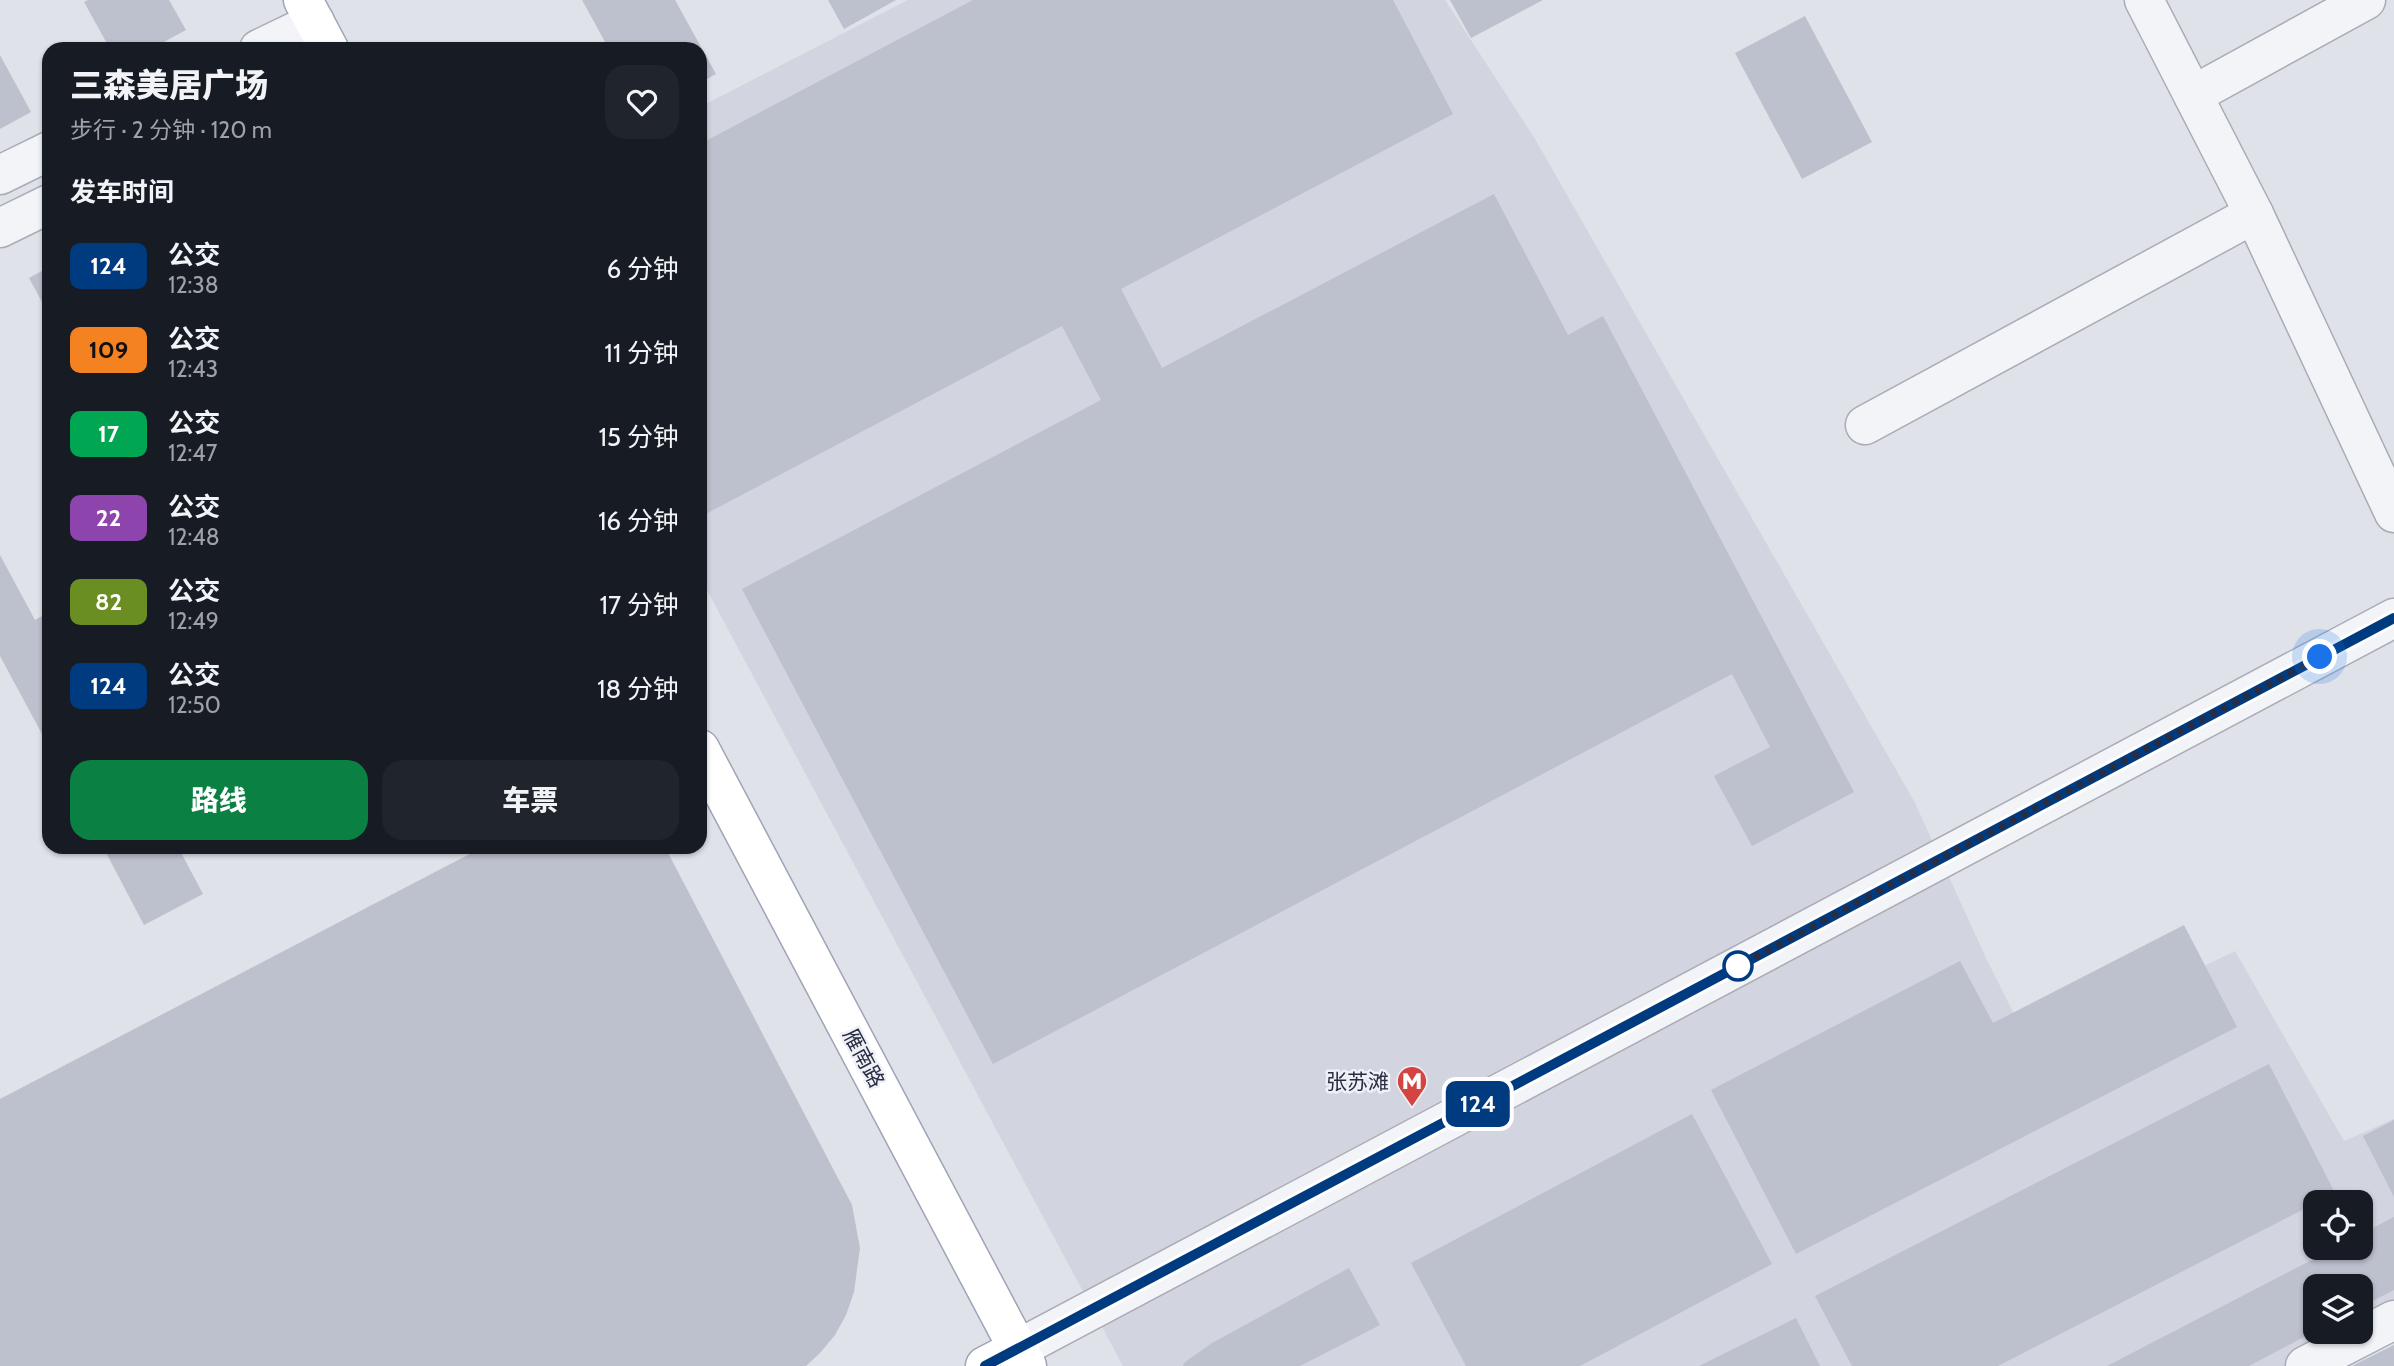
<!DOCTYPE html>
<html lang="zh">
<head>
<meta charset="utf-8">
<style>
  body { margin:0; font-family:Cabin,"Noto Sans SC",sans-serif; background:#20242c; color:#f1f3f6; height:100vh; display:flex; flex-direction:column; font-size:26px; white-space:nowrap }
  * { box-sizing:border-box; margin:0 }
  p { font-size:23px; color:#9ea1a6 }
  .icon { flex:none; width:38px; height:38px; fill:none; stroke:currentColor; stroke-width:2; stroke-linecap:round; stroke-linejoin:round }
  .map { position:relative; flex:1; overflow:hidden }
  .drawer { position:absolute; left:42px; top:42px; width:665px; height:812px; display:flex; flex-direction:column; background:#171b24; border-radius:21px; box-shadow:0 2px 5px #0004 }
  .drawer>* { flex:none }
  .badge { padding:0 14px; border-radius:10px; font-size:24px; line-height:46px }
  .controls { position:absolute; left:2303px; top:1190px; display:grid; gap:14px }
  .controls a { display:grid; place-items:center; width:70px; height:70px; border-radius:14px; background:#171b24; box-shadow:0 2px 5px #0004; font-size:35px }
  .you { position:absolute; width:35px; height:35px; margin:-18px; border:5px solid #fff; border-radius:50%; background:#1a73e8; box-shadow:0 0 0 10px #1a73e833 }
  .map>.badge { position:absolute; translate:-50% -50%; box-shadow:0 0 0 4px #fff }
  h2 { padding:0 28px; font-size:26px; line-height:63px }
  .round { display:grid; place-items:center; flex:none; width:74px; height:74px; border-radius:21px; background:#20242c }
  .head { display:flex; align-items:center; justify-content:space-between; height:119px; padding:0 28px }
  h1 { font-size:33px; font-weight:800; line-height:52px }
  .button { display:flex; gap:14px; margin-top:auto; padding:14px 28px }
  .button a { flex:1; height:80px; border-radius:21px; background:#0b8043; color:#fff; font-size:28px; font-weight:800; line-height:80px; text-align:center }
  .button a+a { background:#20242c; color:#f1f3f6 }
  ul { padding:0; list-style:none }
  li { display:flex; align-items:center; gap:21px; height:84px; padding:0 28px }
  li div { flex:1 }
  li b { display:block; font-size:26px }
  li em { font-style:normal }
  li .badge { min-width:77px; font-weight:700; text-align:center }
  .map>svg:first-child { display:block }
  .built { fill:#d2d4df; fill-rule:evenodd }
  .building { fill:#bdc0cd }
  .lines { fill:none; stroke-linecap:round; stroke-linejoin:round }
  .minor-casing { stroke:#a9acb7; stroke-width:41 }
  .major-casing { stroke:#9fa4b6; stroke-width:41 }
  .minor { stroke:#f3f4f8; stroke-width:38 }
  .major { stroke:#fff; stroke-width:38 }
  .line-casing { stroke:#fff; stroke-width:16 }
  .line { stroke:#003b80; stroke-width:10 }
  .walk { stroke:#282d42; stroke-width:7; stroke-dasharray:0 12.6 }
  .stop-dot { fill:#fff; stroke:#003b80; stroke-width:3.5 }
  .labels { text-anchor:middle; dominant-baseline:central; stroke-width:5; stroke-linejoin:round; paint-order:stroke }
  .street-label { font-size:21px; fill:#282d42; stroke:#eff1f7 }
  .poi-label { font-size:21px; fill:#282d42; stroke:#eff1f7; text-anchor:end }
</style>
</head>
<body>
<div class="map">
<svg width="2394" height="1366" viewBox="0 0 2394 1366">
  <rect width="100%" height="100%" fill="#e0e2e9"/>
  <!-- built -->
  <path class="built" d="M908 0H1445L1535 139 1915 803 1986 958 2016 1018 2157 989 2235 951 2344 1141 2394 1119V1321L2311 1366H1123L700 577V107ZM2315 1202H2361V1248H2315ZM2315 1286H2361V1332H2315Z"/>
  <!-- building -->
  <g class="building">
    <polygon points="88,0 169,0 186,30 151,49 110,49 84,2"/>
    <polygon points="582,0 675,0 716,74 700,83 700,49 609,49"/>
    <polygon points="828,0 896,0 844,29"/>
    <polygon points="973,0 1393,0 1453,114 1121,289 1162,368 1494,194 1568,335 1603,316 1854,792 1752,846 1714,776 1770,747 1732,674 993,1064 742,589 1101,400 1062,326 700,517 700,144"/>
    <polygon points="1450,0 1543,0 1471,38"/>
    <polygon points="1805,16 1872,142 1802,179 1735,53"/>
    <polygon points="0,55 31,112 0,129"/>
    <polygon points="49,267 49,315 29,278"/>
    <polygon points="0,555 35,620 49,612 49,747 0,656"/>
    <polygon points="103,847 178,847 203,894 144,925"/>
    <polygon points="483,847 665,847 852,1205 860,1248 854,1292 846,1315 835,1335 820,1353 806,1366 0,1366 0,1099"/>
    <polygon points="2184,925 2237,1027 1796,1254 1711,1090 1960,961 1993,1023"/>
    <polygon points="2269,1064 2335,1193 1998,1366 1852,1366 1815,1296"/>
    <polygon points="1692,1114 1772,1264 1580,1366 1466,1366 1411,1263"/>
    <polygon points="2394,1120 2394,1197 2363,1136"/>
    <polygon points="2394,1217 2394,1290 2361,1307 2361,1286 2315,1286 2315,1331 2249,1366 2107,1366 2335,1248 2361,1248 2361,1234"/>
    <polygon points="1349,1268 1380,1325 1300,1366 1183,1366 1185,1362 1212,1343"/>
    <polygon points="1796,1318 1820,1366 1699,1366"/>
    <polygon points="2394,1345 2394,1366 2352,1366"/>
  </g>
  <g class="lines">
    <!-- minor casing -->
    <g class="minor-casing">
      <g id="minor">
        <polyline points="2144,0 2254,214 2394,513"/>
        <polyline points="259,49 315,22"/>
        <polyline points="2193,95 2366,0"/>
        <polyline points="0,175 49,151"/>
        <polyline points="0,228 49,204"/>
        <polyline points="1865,425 2254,214"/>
        <polyline points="1018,1349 2394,618"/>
        <polyline points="2305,1366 2394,1320"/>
      </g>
    </g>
    <!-- major casing -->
    <g class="major-casing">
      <g id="major">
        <polyline points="303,0 329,49"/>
        <polyline points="700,749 1027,1366"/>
        <polyline points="985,1366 1018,1349"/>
      </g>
    </g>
    <!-- minor -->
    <use href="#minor" class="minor"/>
    <!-- major -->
    <use href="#major" class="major"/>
  </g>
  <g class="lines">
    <!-- line casing -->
    <g class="line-casing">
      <polyline id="line" points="985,1366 2394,618"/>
    </g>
    <!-- line -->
    <use href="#line" class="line"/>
    <!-- walk -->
    <polyline class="walk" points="1738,966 1731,970 2320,657"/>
  </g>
  <!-- icons -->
  <defs>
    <g id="metro-pin" transform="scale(1.575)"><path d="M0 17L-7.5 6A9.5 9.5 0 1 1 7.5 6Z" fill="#d44440" stroke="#eff1f7"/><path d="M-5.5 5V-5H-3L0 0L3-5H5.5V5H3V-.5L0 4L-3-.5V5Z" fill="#fff"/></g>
  </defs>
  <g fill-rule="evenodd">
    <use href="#metro-pin" x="1412" y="1081"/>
  </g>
  <!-- markers -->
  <circle class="stop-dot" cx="1738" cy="966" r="14"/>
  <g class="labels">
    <!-- street labels -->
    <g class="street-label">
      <text transform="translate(864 1058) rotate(62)">雁南路</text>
    </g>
    <!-- poi labels -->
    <g class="poi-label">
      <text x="1389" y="1081">张苏滩</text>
    </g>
  </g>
</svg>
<div class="controls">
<a><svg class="icon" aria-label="locate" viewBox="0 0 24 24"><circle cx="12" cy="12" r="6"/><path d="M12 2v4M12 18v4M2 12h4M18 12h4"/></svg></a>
<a><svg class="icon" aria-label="layers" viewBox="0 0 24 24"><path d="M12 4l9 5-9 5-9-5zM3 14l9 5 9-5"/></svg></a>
</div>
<div class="you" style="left:2320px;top:657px"></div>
<b class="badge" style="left:1478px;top:1104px;background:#003b80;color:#fff">124</b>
<section class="drawer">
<div class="head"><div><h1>三森美居广场</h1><p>步行 · 2 分钟 · 120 m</p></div><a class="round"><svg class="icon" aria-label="heart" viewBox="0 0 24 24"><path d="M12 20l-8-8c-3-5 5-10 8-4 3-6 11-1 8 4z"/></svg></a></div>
<h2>发车时间</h2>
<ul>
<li><span class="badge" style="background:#003b80;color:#fff">124</span><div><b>公交</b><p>12:38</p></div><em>6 分钟</em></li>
<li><span class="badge" style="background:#f58220;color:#111">109</span><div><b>公交</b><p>12:43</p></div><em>11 分钟</em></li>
<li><span class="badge" style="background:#00a651;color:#fff">17</span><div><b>公交</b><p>12:47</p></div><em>15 分钟</em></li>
<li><span class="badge" style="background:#8e44ad;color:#fff">22</span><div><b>公交</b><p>12:48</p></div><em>16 分钟</em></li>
<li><span class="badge" style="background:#6b8e23;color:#fff">82</span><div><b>公交</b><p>12:49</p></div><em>17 分钟</em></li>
<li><span class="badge" style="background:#003b80;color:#fff">124</span><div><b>公交</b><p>12:50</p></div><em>18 分钟</em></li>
</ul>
<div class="button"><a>路线</a><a>车票</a></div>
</section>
</div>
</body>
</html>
